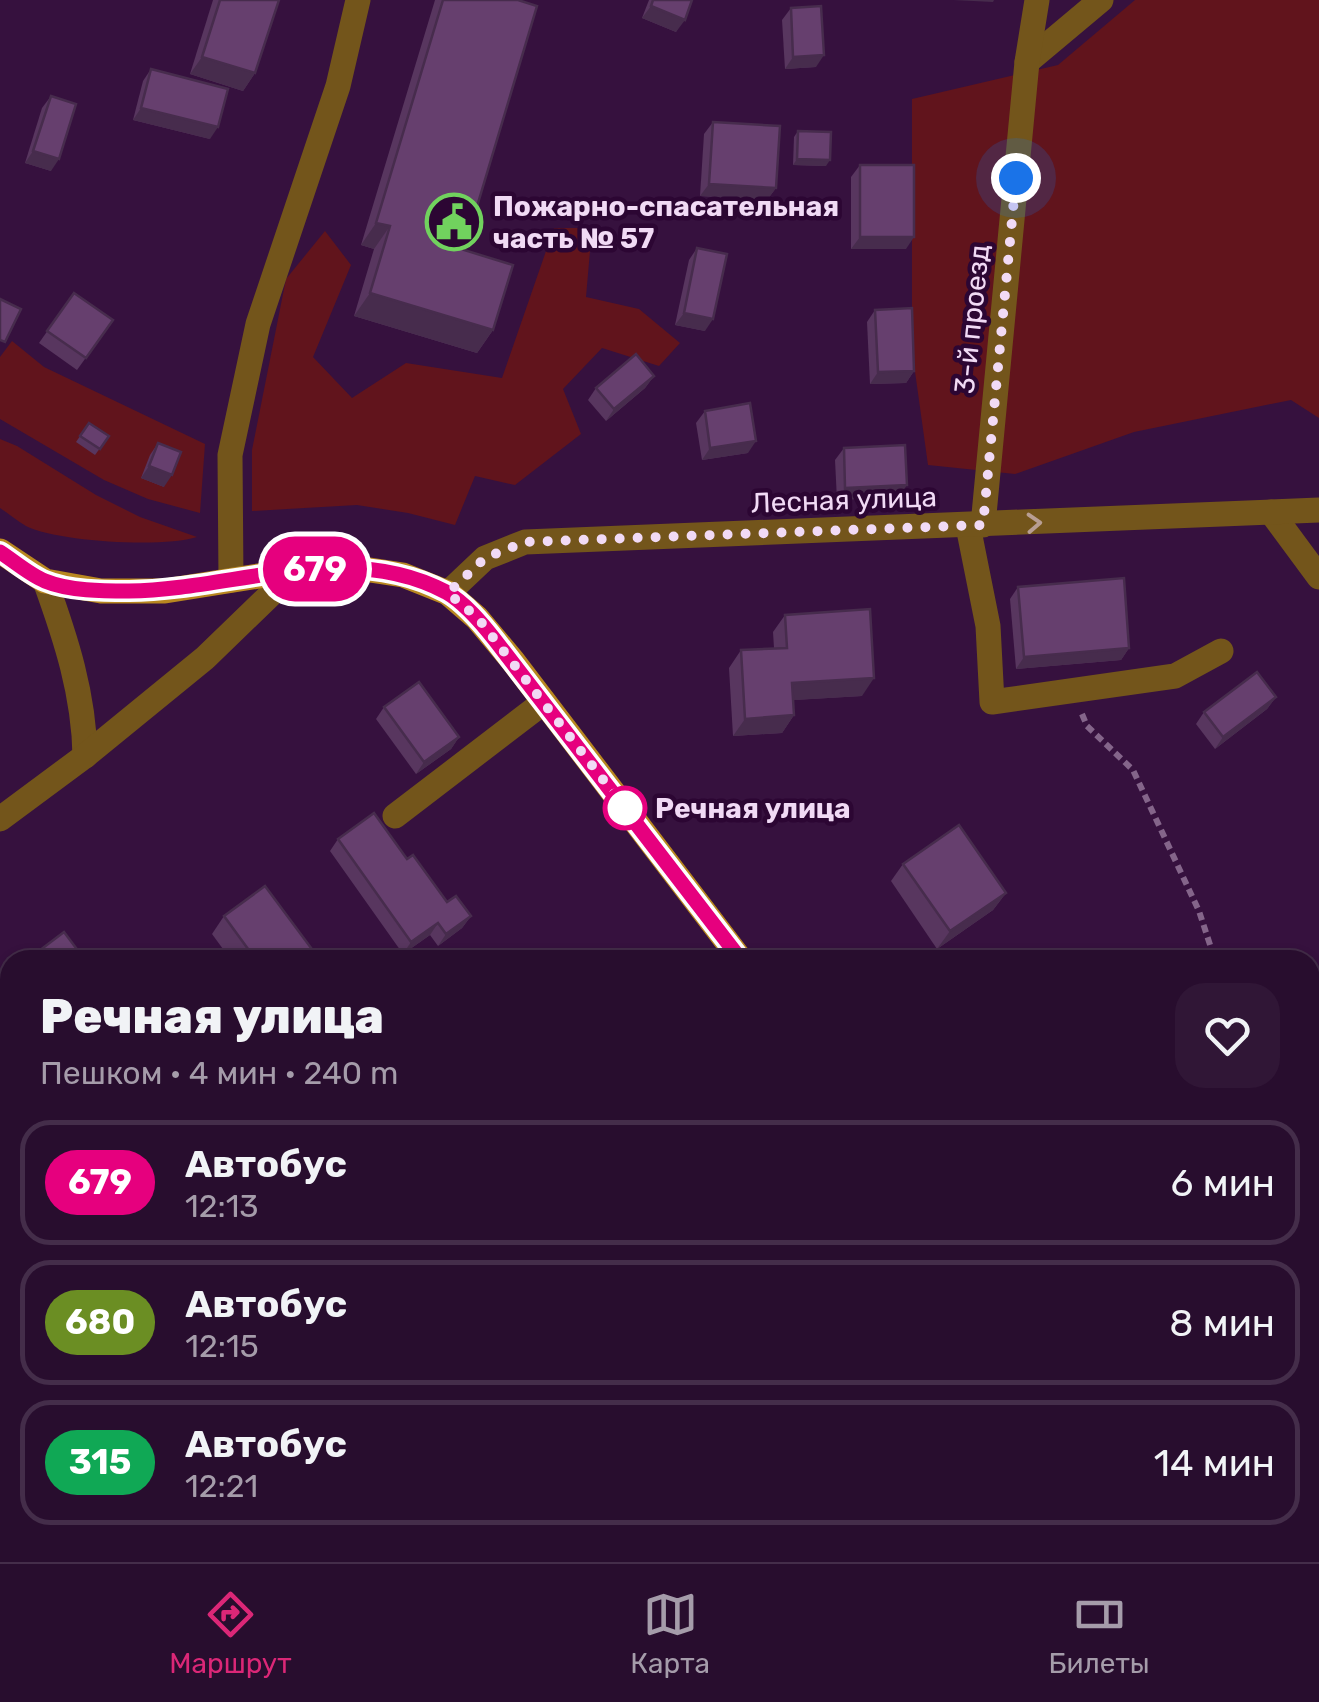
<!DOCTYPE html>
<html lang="ru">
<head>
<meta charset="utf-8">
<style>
  body { margin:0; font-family:Rubik,sans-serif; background:#301636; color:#f1f3f6; height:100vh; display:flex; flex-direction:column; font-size:38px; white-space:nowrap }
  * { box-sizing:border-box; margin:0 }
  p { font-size:32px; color:#a59caa }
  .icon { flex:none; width:55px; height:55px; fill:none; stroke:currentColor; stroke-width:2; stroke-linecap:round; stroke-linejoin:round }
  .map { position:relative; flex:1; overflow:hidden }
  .side { position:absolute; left:0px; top:950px; width:1320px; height:612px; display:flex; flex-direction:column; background:#280d2e; border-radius:30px 30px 0 0; box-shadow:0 2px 8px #0004,0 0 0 2px #442d4a }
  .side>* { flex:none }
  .badge { padding:0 20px; border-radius:32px; font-size:35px; line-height:65px }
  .you { position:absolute; width:50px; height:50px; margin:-25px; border:8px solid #fff; border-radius:50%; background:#1a73e8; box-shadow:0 0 0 15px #1a73e833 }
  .map>.badge { position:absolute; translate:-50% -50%; box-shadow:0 0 0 5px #fff }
  .round { display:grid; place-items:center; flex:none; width:105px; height:105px; border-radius:30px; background:#301636 }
  .head { display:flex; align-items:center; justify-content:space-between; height:170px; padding:0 40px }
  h1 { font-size:48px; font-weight:800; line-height:75px }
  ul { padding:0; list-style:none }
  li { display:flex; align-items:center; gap:30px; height:125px; margin:0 20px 15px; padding:0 20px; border:5px solid #442d4a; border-radius:30px }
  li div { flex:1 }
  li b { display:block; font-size:38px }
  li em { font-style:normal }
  li .badge { min-width:110px; font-weight:700; text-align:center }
  .dock { display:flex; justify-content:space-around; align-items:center; height:140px; border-top:2px solid #442d4a; background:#280d2e; font-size:28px; color:#a59caa }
  .dock a { display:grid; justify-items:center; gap:5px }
  .dock .current { color:#db2777 }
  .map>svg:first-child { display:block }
  .green { fill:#61141c }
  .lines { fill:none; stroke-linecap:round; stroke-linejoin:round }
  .path { stroke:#84658a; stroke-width:6; stroke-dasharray:8 5; stroke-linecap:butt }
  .minor { stroke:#73551b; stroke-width:25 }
  .major { stroke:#b88720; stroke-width:25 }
  .wall { fill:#58365f }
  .shaded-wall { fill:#472c4d }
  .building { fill:#663f6e; stroke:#472c4d; stroke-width:2.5 }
  .oneway { stroke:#b89e93 }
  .line-casing { stroke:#fff; stroke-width:22 }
  .line { stroke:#e6007e; stroke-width:15 }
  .walk { stroke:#f1daf5; stroke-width:10; stroke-dasharray:0 18 }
  .stop-dot { fill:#fff; stroke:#e6007e; stroke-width:5 }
  .labels { text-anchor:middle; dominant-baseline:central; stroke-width:9; stroke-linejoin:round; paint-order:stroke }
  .poi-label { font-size:28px; font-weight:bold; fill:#f1daf5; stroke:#2c0633; text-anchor:start }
  .street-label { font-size:28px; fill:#f1daf5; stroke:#2c0633 }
  .stop-label { font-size:28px; font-weight:bold; fill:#f1daf5; stroke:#2c0633; text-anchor:start }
</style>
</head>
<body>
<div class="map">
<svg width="1319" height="1562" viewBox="0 0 1319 1562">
  <rect width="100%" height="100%" fill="#36113e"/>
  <!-- green -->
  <g class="green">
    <polygon points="1135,0 1319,0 1319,418 1291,400 1134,432 1015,474 928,465 912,350 912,99 1058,65"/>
    <polygon points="554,228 592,228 586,297 639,309 680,343 659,366 602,348 563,389 581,434 515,485 475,476 455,525 408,513 357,505 252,511 252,450 286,279 325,231 351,265 313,357 352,398 406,363 502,378"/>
    <polygon points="12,341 44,367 205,444 200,513 148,499 104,480 0,419 0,357"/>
    <path d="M0 439 17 446 96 495 140 517 197 537C163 548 58 542 26 526 17 521 8 513 0 508Z"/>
  </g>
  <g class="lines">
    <!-- path -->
    <g class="path">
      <polyline points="1082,714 1087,726 1133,770 1199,911 1215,960"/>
      <polyline points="0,1027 10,1042"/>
      <polyline points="402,1552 409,1562"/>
    </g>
    <!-- minor -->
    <g class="minor">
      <polyline points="1027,62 1101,0"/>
      <polyline points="1271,512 1319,577"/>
      <polyline points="983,525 1027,62 1037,0"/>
      <polyline points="968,526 988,626 992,702 1175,676 1221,651"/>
      <polyline points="231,580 230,455 258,324 338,86 358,0"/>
      <path d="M45 581C66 639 84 694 85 756"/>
      <polyline points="448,593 485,558 525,542 1319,510"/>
      <polyline points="395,816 544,702"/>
      <polyline points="0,819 85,756 205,658 296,570"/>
      <polyline points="0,1081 10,1094"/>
      <polyline points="352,1552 359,1562"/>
    </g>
    <!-- major -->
    <g class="major">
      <polyline points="0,551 45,581 101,591 165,591 296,570 350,567 403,575 448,593 477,618 513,661 741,960"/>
      <polyline points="1194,1552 1201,1562"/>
    </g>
  </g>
  <!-- wall -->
  <g class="wall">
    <polygon points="213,0 279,0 255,73 243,91 190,74"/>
    <polygon points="435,0 518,0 464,250 493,330 477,353 354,316 374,249 361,245"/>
    <polygon points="649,0 692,0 676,32 642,18"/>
    <polygon points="791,8 816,67 785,69 782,20"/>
    <polygon points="151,69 210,139 133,120 143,81"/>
    <polygon points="51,96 51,171 25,163 42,108"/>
    <polygon points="713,122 776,188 767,200 700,196 704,134"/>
    <polygon points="798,131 826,166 793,165 794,137"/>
    <polygon points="860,165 906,249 851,249 851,177"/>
    <polygon points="697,248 705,331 675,325 689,260"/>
    <polygon points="74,293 113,320 77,370 39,343"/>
    <polygon points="875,310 914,371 906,383 870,384 867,322"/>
    <polygon points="654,376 645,388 606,421 588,400 596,388"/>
    <polygon points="705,411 748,453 702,460 696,423"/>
    <polygon points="89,423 109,436 95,455 76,442"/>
    <polygon points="158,443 164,487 141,478 150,455"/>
    <polygon points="844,448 899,497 837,500 835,460"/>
    <polygon points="1018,587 1129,648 1121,660 1016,669 1010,599"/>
    <polygon points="785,615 862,696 793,700 794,715 782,733 733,736 729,668 741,650 774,648 773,632"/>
    <polygon points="1276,697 1267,709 1215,749 1196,724 1204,712"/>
    <polygon points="384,707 459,737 451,749 416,774 376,719"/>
    <polygon points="338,839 407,859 447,902 471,916 462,928 438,946 430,935 403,954 330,851"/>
    <polygon points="903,864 1006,893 993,910 937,949 891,881"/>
    <polygon points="224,916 320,960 231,960 212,934"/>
    <polygon points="1319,1083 1319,1151 1310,1140 1310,1091"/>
    <polygon points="1310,1479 1319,1562 1301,1562 1293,1552 1310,1552"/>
    <polygon points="515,1552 599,1552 590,1562 521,1562"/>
    <polygon points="965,1552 1035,1552 1041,1562 970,1562 964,1554"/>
  </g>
  <!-- shaded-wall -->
  <g class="shaded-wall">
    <polygon points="953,0 994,0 993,2"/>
    <polygon points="651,6 685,20 676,32 642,18"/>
    <polygon points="824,55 816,67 785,69 793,57"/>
    <polygon points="202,57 255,73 243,91 190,74"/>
    <polygon points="141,108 218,127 210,139 133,120"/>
    <polygon points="33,151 59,159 51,171 25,163"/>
    <polygon points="797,159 830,160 826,166 793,165"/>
    <polygon points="709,184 776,188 767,200 700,196"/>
    <polygon points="376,223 390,226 374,249 361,245"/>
    <polygon points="860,237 914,237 906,249 851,249"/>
    <polygon points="370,293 493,330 477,353 354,316"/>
    <polygon points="684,313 713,319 705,331 675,325"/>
    <polygon points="914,371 906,383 870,384 878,372"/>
    <polygon points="654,376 645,388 606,421 614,409"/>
    <polygon points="756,441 748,453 702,460 710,448"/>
    <polygon points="149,466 172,475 164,487 141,478"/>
    <polygon points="907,485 899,497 837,500 845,488"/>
    <polygon points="1129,648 1121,660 1016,669 1024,657"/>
    <polygon points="874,678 862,696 779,701 792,683"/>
    <polygon points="1276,697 1267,709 1215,749 1223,737"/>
    <polygon points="794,715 782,733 733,736 745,719"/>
    <polygon points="459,737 451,749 416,774 424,762"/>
    <polygon points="1006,893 993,910 937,949 950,931"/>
    <polygon points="471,916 462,928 438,946 446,934"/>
    <polygon points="438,923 430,935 403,954 411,942"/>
    <polygon points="595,1552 599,1552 590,1562 579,1562"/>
  </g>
  <!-- building -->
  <g class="building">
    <polygon points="220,0 279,0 255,73 202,57"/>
    <polygon points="443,0 518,0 537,6 464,250 513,265 493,330 370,293 390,226 376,223"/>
    <polygon points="653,0 692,0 685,20 651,6"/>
    <polygon points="821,6 824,55 793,57 791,8"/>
    <polygon points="151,69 228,89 218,127 141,108"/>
    <polygon points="51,96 76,104 59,159 33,151"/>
    <polygon points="713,122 780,126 776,188 709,184"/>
    <polygon points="798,131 831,132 830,160 797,159"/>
    <rect x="860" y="165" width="54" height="72"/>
    <polygon points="697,248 727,254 713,319 684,313"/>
    <polygon points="74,293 113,320 86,358 47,331"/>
    <polygon points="0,299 21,309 5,342 0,340"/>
    <polygon points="912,308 914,371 878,372 875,310"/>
    <polygon points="636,354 654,376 614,409 596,388"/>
    <polygon points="750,403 756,441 710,448 705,411"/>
    <polygon points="89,423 109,436 100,449 80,436"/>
    <polygon points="158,443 181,452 172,475 149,466"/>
    <polygon points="905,445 907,485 845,488 844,448"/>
    <polygon points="1124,578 1129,648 1024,657 1018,587"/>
    <polygon points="870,609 874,678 792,683 794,715 745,719 741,650 787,648 785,615"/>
    <polygon points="1257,672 1276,697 1223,737 1204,712"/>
    <polygon points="419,682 459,737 424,762 384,707"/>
    <polygon points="374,813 407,859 413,855 447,902 456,896 471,916 446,934 438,923 411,942 338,839"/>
    <polygon points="959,825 1006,893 950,931 903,864"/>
    <polygon points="265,886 320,960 256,960 224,916"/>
    <polygon points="64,932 85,960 27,960"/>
    <polygon points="1319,1083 1319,1109 1310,1097 1310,1091"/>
    <polygon points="1319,1471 1319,1562 1310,1551 1310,1479"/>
    <polygon points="531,1552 595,1552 579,1562 537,1562"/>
    <polygon points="711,1552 752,1552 759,1562 699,1562"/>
    <polygon points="972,1552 1035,1552 1041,1562 978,1562"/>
  </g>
  <!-- one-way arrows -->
  <defs><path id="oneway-chevron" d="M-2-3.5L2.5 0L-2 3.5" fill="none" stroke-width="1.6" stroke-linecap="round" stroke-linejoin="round" transform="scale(2.5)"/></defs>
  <use class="oneway" href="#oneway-chevron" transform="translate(1034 523) rotate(-3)"/>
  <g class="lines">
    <!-- line casing -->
    <g class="line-casing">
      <path id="line" d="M0 552C14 561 30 575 45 581 69 591 103 591 129 591 233 590 346 539 446 592 465 603 481 622 495 640L741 960"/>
    </g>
    <!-- line -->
    <use href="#line" class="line"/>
    <!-- walk -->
    <polyline class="walk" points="625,808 478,618 448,593 485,558 525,542 983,525 1016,178"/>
  </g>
  <!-- icons -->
  <defs>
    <g id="civic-ring" transform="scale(2.875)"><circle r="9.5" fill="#2c0633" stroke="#71d25e" stroke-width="1.5"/><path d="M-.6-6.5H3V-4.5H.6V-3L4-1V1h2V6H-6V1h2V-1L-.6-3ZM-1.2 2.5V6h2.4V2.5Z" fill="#71d25e"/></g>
  </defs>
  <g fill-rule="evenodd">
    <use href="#civic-ring" x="454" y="222"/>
  </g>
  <!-- markers -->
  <circle class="stop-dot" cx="625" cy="808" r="20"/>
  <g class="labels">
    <!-- poi labels -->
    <g class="poi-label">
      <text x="493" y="206">Пожарно-спасательная<tspan x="493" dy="32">часть № 57</tspan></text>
    </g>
    <!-- street labels -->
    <g class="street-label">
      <text transform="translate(972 319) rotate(-84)">3-й проезд</text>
      <text transform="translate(844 500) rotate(-2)">Лесная улица</text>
    </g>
    <!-- stop labels -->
    <g class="stop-label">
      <text x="655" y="808">Речная улица</text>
    </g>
  </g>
</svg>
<div class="you" style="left:1016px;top:178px"></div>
<b class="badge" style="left:315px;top:569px;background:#e6007e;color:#fff">679</b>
<section class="side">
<div class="head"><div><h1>Речная улица</h1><p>Пешком · 4 мин · 240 m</p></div><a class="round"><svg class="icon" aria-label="heart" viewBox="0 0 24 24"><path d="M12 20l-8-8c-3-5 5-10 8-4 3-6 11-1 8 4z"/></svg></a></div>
<ul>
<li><span class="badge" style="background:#e6007e;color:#fff">679</span><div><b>Автобус</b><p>12:13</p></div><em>6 мин</em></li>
<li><span class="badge" style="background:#6b8e23;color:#fff">680</span><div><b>Автобус</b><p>12:15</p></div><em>8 мин</em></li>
<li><span class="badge" style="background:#10a855;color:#fff">315</span><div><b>Автобус</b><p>12:21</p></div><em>14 мин</em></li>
</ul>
</section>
</div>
<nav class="dock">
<a class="current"><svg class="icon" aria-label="directions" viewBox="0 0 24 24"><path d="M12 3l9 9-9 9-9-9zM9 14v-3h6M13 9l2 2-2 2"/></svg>Маршрут</a>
<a><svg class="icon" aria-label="map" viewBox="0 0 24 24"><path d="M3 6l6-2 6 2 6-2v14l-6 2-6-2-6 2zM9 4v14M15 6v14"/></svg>Карта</a>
<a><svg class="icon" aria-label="tickets" viewBox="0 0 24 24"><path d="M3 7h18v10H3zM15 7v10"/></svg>Билеты</a>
</nav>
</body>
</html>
